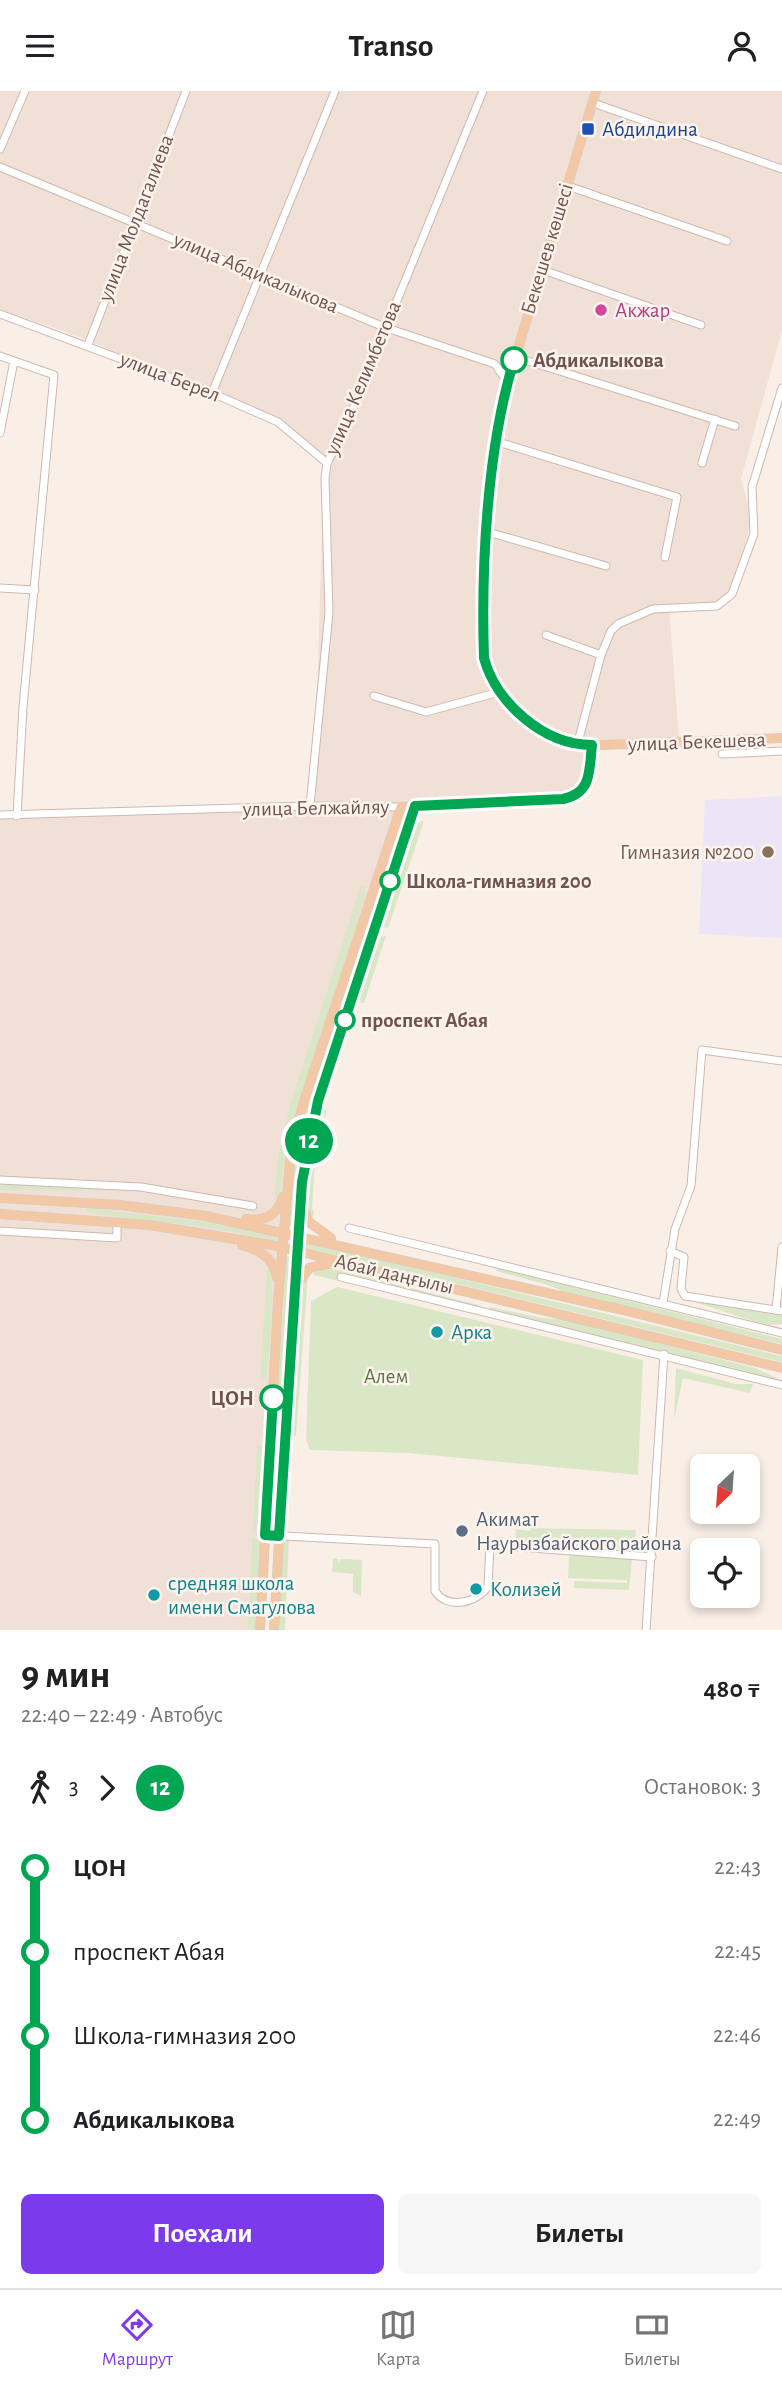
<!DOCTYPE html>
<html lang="ru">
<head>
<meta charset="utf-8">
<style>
  body { margin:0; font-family:"Alegreya Sans",sans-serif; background:#f6f6f6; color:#202124; height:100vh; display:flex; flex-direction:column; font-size:26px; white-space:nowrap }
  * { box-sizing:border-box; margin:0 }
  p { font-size:23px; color:#757577 }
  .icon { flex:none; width:38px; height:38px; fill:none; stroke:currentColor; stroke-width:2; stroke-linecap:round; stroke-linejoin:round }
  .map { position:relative; height:1539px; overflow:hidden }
  .side { display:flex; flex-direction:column; background:#fff; flex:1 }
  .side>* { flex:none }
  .badge { padding:0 14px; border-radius:23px; font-size:24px; line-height:46px }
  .needle { width:46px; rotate:205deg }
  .tools { position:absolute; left:690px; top:1363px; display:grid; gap:14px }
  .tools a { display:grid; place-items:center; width:70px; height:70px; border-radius:10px; background:#fff; box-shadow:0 4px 10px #0003; font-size:35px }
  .map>.badge { position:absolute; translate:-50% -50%; box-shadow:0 0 0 4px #fff }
  .legs { display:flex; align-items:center; gap:10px; height:77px; padding:0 21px; font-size:23px }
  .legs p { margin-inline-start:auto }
  .overview { display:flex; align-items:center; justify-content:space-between; height:119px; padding:0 21px }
  h1 { font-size:38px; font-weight:700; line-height:52px }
  .primary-button { display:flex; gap:14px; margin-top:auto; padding:14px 21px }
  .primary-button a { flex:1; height:80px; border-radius:10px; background:#7c3aed; color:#fff; font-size:28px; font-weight:700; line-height:80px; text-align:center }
  .primary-button a+a { background:#f6f6f6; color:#202124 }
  ul { padding:0 21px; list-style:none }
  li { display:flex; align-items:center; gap:24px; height:84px; font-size:26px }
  li i { display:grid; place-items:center; width:10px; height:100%; margin:0 9px; background:currentColor }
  li i::after { content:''; width:18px; height:18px; margin:-9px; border:5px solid; border-radius:50%; background:#fff }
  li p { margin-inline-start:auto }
  li:first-child i { background:linear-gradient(#0000 50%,currentColor 0) }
  li:last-child i { background:linear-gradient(currentColor 50%,#0000 0) }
  header { display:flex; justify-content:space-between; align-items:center; height:91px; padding:0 21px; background:#fff; font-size:32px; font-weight:700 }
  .tab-bar { display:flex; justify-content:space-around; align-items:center; height:98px; border-top:2px solid #e0e0e0; background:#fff; font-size:19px; color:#757577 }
  .tab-bar a { display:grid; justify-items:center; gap:4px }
  .tab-bar .current { color:#7c3aed }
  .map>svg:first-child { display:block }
  .residential { fill:#f1e0d6 }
  .education { fill:#ece4f7 }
  .green { fill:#dae7c7 }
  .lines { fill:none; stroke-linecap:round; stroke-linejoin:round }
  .minor-casing { stroke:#cdb8b1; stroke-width:9 }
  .major-casing { stroke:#d5ccca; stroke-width:10 }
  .minor { stroke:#fff; stroke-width:7 }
  .major { stroke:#f3c8a6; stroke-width:9 }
  .line-1-casing { stroke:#fff; stroke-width:16 }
  .line-1 { stroke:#00a651; stroke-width:10 }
  .transit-dot { fill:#1a4fb4; stroke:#fdf4ed; stroke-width:2.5 }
  .hotel-dot { fill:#d1479c; stroke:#fdf4ed; stroke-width:2.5 }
  .stop-1-dot { fill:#fff; stroke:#00a651; stroke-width:3.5 }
  .education-dot { fill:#8d6e63; stroke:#fdf4ed; stroke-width:2.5 }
  .culture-dot { fill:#0f9aa8; stroke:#fdf4ed; stroke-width:2.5 }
  .service-dot { fill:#5c6f8a; stroke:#fdf4ed; stroke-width:2.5 }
  .labels { text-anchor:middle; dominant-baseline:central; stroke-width:5; stroke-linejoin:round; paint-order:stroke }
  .transit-label { font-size:21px; fill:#164399; stroke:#fdf4ed; text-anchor:start }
  .street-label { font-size:21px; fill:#72544e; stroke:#fdf4ed }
  .hotel-label { font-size:21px; fill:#b23c85; stroke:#fdf4ed; text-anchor:start }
  .stop-label { font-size:21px; font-weight:bold; fill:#72544e; stroke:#fdf4ed; text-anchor:start }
  .education-label { font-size:21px; fill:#785e54; stroke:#fdf4ed; text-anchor:end }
  .culture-label { font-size:21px; fill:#0d838f; stroke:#fdf4ed; text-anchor:start }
  .park-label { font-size:21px; fill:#5e7747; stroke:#fdf4ed }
  .service-label { font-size:21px; fill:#4e5e75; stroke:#fdf4ed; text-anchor:start }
</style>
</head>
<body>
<header><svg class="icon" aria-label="menu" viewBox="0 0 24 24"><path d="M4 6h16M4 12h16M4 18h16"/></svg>Transo<svg class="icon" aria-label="person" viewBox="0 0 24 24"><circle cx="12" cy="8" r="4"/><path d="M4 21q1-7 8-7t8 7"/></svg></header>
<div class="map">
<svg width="782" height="1539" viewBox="0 0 782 1539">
  <rect width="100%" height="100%" fill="#faefe7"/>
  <!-- residential -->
  <g class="residential">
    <polygon points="0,0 782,0 782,239 741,388 752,427 736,489 722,509 714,514 669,516 679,648 594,652 589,688 574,702 400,712 314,711 324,366 275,326 77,245 0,218"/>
    <polygon points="401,716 291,1059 260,1539 0,1539 0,724"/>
  </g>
  <!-- education -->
  <polygon class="education" points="782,705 782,847 699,843 705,709"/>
  <!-- green -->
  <g class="green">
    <polygon points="401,728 408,728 372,834 366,835"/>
    <polygon points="424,730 388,837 382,836 417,731"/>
    <polygon points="361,795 365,796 366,803 286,1055 280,1103 274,1116 278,1066 290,1014"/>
    <polygon points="364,841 368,844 330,965 323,966"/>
    <polygon points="386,845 364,912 361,912 358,898 376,852 379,846"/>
    <path d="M320 973 325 974 299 1076 295 1134 289 1135C281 1096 307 1012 320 973Z"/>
    <path d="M327 1018 315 1068 312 1117 314 1123 312 1126C296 1099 314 1053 320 1024L323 1019Z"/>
    <polygon points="0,1092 109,1097 118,1100 0,1099"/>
    <polygon points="87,1117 205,1131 279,1145 280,1150 204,1136 87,1122"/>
    <polygon points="303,1150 782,1265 782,1271 302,1156 300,1152"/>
    <polygon points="286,1165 292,1166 282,1345 275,1344"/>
    <path d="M270 1176C275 1187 270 1274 266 1288L260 1287 267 1178Z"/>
    <polygon points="326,1176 479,1214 478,1216 339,1183 337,1187 478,1221 477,1224 314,1184 312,1178"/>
    <polygon points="497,1177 782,1248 782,1253 574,1205 548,1194 496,1180"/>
    <polygon points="308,1183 296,1345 289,1345 293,1261 302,1191"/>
    <polygon points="337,1196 643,1269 638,1384 408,1362 310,1359 306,1349 311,1210"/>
    <polygon points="680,1206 782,1223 782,1233 765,1234"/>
    <polygon points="490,1216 543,1227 568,1229 755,1277 777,1287 776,1290 490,1219"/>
    <polygon points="676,1277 736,1293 753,1293 750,1302 683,1287 674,1329"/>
    <polygon points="257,1353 267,1359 261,1437 253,1440"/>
    <polygon points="531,1437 636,1439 635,1454 631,1459 515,1453 516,1438 530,1440"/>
    <polygon points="252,1446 261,1450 256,1538 248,1538"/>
    <polygon points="289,1448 285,1539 278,1539 282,1453"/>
    <polygon points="569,1464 632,1468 629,1499 574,1497 574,1490 627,1492 627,1489 568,1487"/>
    <polygon points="333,1467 338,1468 339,1473 340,1468 362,1469 361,1505 353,1501 353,1483 332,1481"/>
  </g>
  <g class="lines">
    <!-- minor casing -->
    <g class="minor-casing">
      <g id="minor">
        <polyline points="593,12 782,78"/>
        <polyline points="0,58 25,0"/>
        <polyline points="0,76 384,236 495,273 507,291"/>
        <polyline points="565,94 727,150"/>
        <polyline points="540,178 701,234"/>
        <polyline points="0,223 212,302 278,331 327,372"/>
        <polyline points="88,254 186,0"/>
        <polyline points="0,265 54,284 23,616 17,725"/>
        <polyline points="515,266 735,335"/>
        <polyline points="212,302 335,0"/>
        <polyline points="0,342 14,270"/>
        <polyline points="495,350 677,406 665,466"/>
        <polyline points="702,372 715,328"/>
        <polyline points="488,441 606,475"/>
        <polyline points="0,497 35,499"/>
        <polyline points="546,544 601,564"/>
        <polyline points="374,605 426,621 499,601"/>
        <polyline points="577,655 601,564 611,540 618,533 653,518 717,515 732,503 754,443 752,396 782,297"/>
        <polyline points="722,663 782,660"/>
        <polyline points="310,715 329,521 325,387 327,372 341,346 483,0"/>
        <polyline points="0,724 310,715 401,716"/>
        <polyline points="0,1089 141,1096 253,1115"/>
        <polyline points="349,1137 782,1242"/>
        <polyline points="0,1140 117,1147 117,1132"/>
        <polyline points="670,1160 684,1166 681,1198 685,1205 782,1220"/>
        <polyline points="341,1186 782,1294"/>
        <polyline points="663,1212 675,1138 691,1095 702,959 782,970"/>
        <polyline points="776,1219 782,1156"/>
        <path d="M265 1444 435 1453V1500C447 1519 478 1512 488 1495L490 1454 652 1466"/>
        <polyline points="646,1539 664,1263"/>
      </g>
    </g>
    <!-- major casing -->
    <g class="major-casing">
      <g id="major">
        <polyline points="596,0 501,313 491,390 483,539 484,567 489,586 499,601 527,628 561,649 577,655 782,647"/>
        <polyline points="0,1107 120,1114 206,1125 623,1219 782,1259"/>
        <polyline points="302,1115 309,1131 331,1147"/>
        <polyline points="0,1123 149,1134 272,1154 782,1277"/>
        <path d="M246 1128C265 1130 277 1125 283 1106"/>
        <path d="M242 1154C260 1159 274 1167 277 1187"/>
        <polyline points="297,1194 309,1177 332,1172"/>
        <path d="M260 1539 278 1210 291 1059 305 1007 401 716 576 705C592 692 590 674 592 654"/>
        <polyline points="274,1539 292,1213 304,1072 318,1010 416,715"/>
      </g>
    </g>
    <!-- minor -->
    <use href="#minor" class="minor"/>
    <!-- major -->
    <use href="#major" class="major"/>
  </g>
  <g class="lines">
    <!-- line-1 casing -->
    <g class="line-1-casing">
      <path id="line-1" d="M273 1307 265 1444 279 1445 302 1091 318 1010 415 715 563 708C592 702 589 680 592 654 544 654 496 612 484 567 481 474 487 358 514 269"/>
    </g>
    <!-- line-1 -->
    <use href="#line-1" class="line-1"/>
  </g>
  <!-- markers -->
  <rect class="transit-dot" x="581" y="31" width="14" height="14" rx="3.5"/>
  <circle class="hotel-dot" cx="601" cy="219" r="7"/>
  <g class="stop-1-dot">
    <circle cx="514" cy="269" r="12"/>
    <circle cx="390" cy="790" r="9"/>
    <circle cx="345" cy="929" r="9"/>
    <circle cx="273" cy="1307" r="12"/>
  </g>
  <circle class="education-dot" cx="768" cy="761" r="7"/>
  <g class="culture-dot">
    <circle cx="437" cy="1241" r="7"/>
    <circle cx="476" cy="1498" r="7"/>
    <circle cx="154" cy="1504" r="7"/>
  </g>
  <circle class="service-dot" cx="462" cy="1440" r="7"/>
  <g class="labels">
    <!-- transit labels -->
    <g class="transit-label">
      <text x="602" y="38">Абдилдина</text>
    </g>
    <!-- street labels -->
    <g class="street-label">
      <text transform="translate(136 127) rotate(-69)">улица Молдагалиева</text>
      <text transform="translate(547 158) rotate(-73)">Бекешев көшесі</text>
      <text transform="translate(256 182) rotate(23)">улица Абдикалыкова</text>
      <text transform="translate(170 286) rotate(21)">улица Берел</text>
      <text transform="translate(363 287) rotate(-67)">улица Келимбетова</text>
      <text transform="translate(697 651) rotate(-2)">улица Бекешева</text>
      <text transform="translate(316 717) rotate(-1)">улица Белжайляу</text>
      <text transform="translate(394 1183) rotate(13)">Абай даңғылы</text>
    </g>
    <!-- hotel labels -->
    <g class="hotel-label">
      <text x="615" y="219">Акжар</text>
    </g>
    <!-- stop labels -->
    <g class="stop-label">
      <text x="533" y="269">Абдикалыкова</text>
      <text x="406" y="790">Школа-гимназия 200</text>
      <text x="361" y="929">проспект Абая</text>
      <text x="254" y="1307" text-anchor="end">ЦОН</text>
    </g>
    <!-- education labels -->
    <g class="education-label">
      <text x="754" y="761">Гимназия №200</text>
    </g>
    <!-- culture labels -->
    <g class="culture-label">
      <text x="451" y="1241">Арка</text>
      <text x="168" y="1492">средняя школа<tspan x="168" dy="24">имени Смагулова</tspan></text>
      <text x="490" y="1498">Колизей</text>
    </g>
    <!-- park labels -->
    <g class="park-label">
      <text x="386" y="1285">Алем</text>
    </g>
    <!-- service labels -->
    <g class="service-label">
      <text x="476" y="1428">Акимат<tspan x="476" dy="24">Наурызбайского района</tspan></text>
    </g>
  </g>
</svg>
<div class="tools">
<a><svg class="needle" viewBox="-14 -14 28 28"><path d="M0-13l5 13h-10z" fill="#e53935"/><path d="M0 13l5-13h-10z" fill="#757577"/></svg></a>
<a><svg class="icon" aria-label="locate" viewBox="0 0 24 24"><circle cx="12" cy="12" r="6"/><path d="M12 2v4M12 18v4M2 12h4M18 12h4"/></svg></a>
</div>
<b class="badge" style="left:309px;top:1050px;background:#00a651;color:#fff">12</b>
</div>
<section class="side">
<div class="overview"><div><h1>9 мин</h1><p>22:40 – 22:49 · Автобус</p></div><b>480 ₸</b></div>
<div class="legs"><svg class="icon" aria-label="walk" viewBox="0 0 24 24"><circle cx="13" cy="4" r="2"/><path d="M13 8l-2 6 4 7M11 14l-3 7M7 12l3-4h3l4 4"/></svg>3<svg class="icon" aria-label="forward" viewBox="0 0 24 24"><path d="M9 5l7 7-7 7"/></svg><b class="badge" style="background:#00a651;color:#fff">12</b><p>Остановок: 3</p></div>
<ul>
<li><i style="color:#00a651"></i><b>ЦОН</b><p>22:43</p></li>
<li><i style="color:#00a651"></i><span>проспект Абая</span><p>22:45</p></li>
<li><i style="color:#00a651"></i><span>Школа-гимназия 200</span><p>22:46</p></li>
<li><i style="color:#00a651"></i><b>Абдикалыкова</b><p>22:49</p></li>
</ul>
<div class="primary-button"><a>Поехали</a><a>Билеты</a></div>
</section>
<nav class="tab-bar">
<a class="current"><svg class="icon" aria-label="directions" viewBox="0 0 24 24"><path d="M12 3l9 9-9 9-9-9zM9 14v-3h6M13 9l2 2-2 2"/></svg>Маршрут</a>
<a><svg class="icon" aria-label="map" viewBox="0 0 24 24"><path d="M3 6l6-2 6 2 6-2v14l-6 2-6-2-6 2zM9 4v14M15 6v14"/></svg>Карта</a>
<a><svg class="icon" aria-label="tickets" viewBox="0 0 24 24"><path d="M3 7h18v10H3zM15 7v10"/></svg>Билеты</a>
</nav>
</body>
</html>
